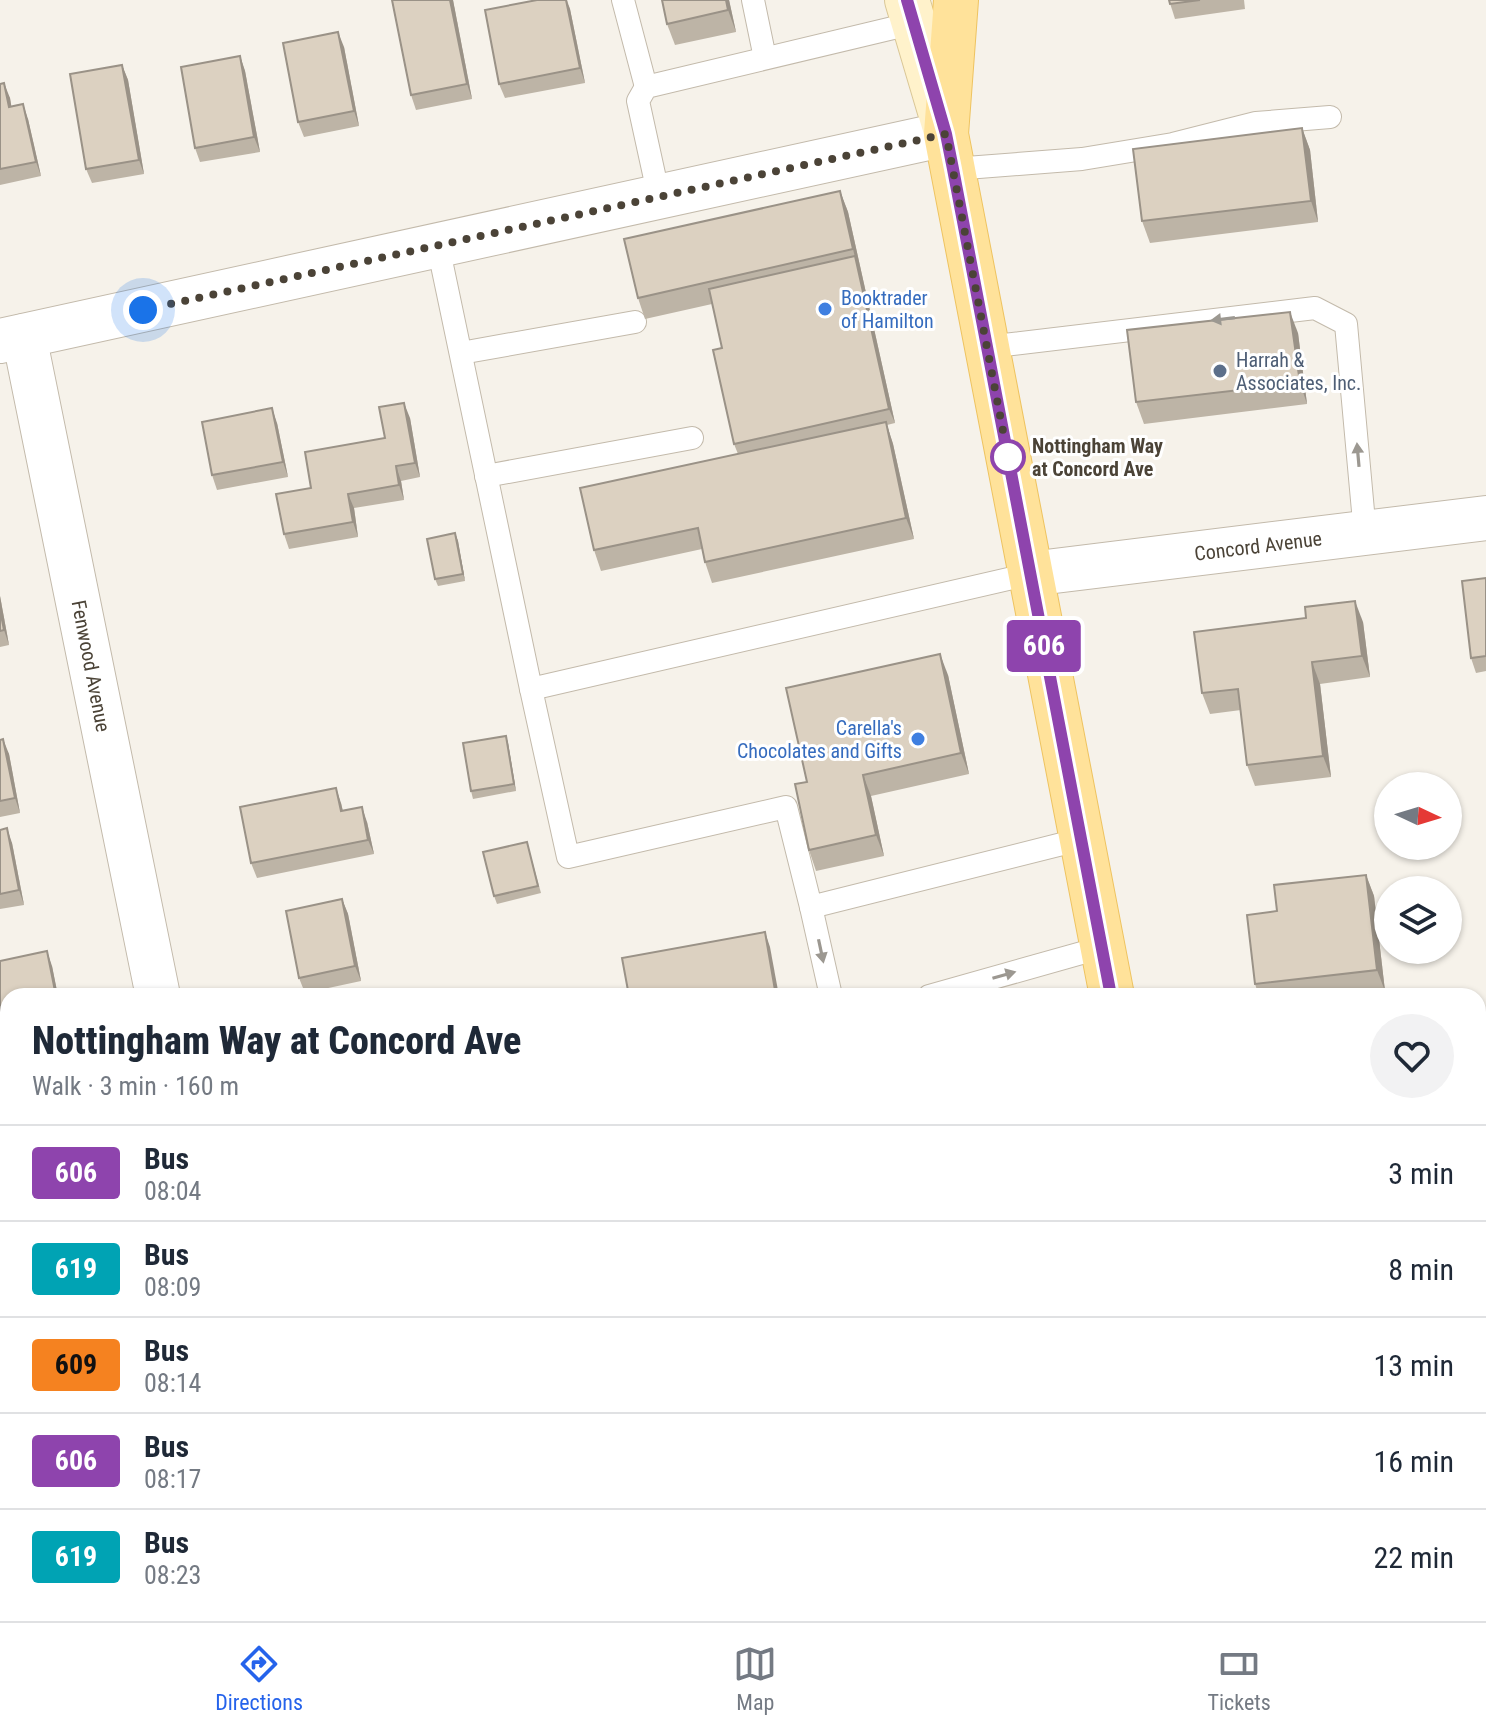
<!DOCTYPE html>
<html lang="en">
<head>
<meta charset="utf-8">
<style>
  body { margin:0; font-family:"Roboto Condensed",sans-serif; background:#f2f2f3; color:#1f2937; height:100vh; display:flex; flex-direction:column; font-size:30px; white-space:nowrap }
  * { box-sizing:border-box; margin:0 }
  p { font-size:26px; color:#747a83 }
  .icon { flex:none; width:44px; height:44px; fill:none; stroke:currentColor; stroke-width:2; stroke-linecap:round; stroke-linejoin:round }
  .map { position:relative; flex:1; overflow:hidden }
  .details { position:absolute; left:0px; top:988px; width:1486px; height:634px; display:flex; flex-direction:column; background:#fff; border-radius:24px 24px 0 0; box-shadow:0 2px 6px #0004 }
  .details>* { flex:none }
  .badge { padding:0 16px; border-radius:6px; font-size:28px; line-height:52px }
  .needle { width:52px; rotate:94deg }
  .fabs { position:absolute; left:1374px; top:772px; display:grid; gap:16px }
  .fabs a { display:grid; place-items:center; width:88px; height:88px; border-radius:50%; background:#fff; box-shadow:0 2px 6px #0004; font-size:40px }
  .you { position:absolute; width:40px; height:40px; margin:-20px; border:6px solid #fff; border-radius:50%; background:#1a73e8; box-shadow:0 0 0 12px #1a73e833 }
  .map>.badge { position:absolute; translate:-50% -50%; box-shadow:0 0 0 4px #fff }
  .round { display:grid; place-items:center; flex:none; width:84px; height:84px; border-radius:42px; background:#f2f2f3 }
  .overview { display:flex; align-items:center; justify-content:space-between; height:136px; padding:0 32px }
  h1 { font-size:38px; font-weight:800; line-height:60px }
  ul { padding:0; list-style:none }
  li { display:flex; align-items:center; gap:24px; height:96px; padding:0 32px; border-top:2px solid #e0e1e3 }
  li div { flex:1 }
  li b { display:block; font-size:30px }
  li em { font-style:normal }
  li .badge { min-width:88px; font-weight:700; text-align:center }
  .dock { display:flex; justify-content:space-around; align-items:center; height:112px; border-top:2px solid #e0e1e3; background:#fff; font-size:22px; color:#747a83 }
  .dock a { display:grid; justify-items:center; gap:4px }
  .dock .active { color:#2563eb }
  .map>svg:first-child { display:block }
  .lines { fill:none; stroke-linecap:round; stroke-linejoin:round }
  .lane-casing { stroke:#c3baab; stroke-width:24 }
  .street-casing { stroke:#c3baab; stroke-width:46 }
  .secondary-casing { stroke:#dac796; stroke-width:46 }
  .primary-casing { stroke:#eec360; stroke-width:46 }
  .lane { stroke:#fff; stroke-width:22 }
  .street { stroke:#fff; stroke-width:44 }
  .secondary { stroke:#fff2cb; stroke-width:44 }
  .primary { stroke:#ffe29a; stroke-width:44 }
  .wall { fill:#bdb4a6 }
  .shaded-wall { fill:#9a9287 }
  .building { fill:#dcd1c1; stroke:#9a9287; stroke-width:2 }
  .oneway { fill:#9c9891 }
  .line-casing { stroke:#fff; stroke-width:18 }
  .line { stroke:#8e44ad; stroke-width:12 }
  .walk { stroke:#4b4337; stroke-width:8; stroke-dasharray:0 14.4 }
  .shop-dot { fill:#3f7fe0; stroke:#fff; stroke-width:3 }
  .service-dot { fill:#5c6f8a; stroke:#fff; stroke-width:3 }
  .stop-dot { fill:#fff; stroke:#8e44ad; stroke-width:4 }
  .labels { text-anchor:middle; dominant-baseline:central; stroke-width:6; stroke-linejoin:round; paint-order:stroke }
  .shop-label { font-size:20px; fill:#366cbe; stroke:#fff; text-anchor:start }
  .service-label { font-size:20px; fill:#4e5e75; stroke:#fff; text-anchor:start }
  .stop-label { font-size:20px; font-weight:bold; fill:#4b4337; stroke:#fff; text-anchor:start }
  .street-label { font-size:20px; fill:#4b4337; stroke:#fff }
</style>
</head>
<body>
<div class="map">
<svg width="1486" height="1621" viewBox="0 0 1486 1621">
  <rect width="100%" height="100%" fill="#f6f2ea"/>
  <g class="lines">
    <!-- lane casing -->
    <g class="lane-casing">
      <g id="lane">
        <polyline points="623,0 646,87"/>
        <polyline points="753,0 765,58"/>
        <polyline points="953,169 1082,159 1173,144 1256,123 1330,117"/>
        <polyline points="659,197 638,101 646,87 914,23"/>
        <polyline points="438,246 531,689 1030,574"/>
        <polyline points="987,347 1315,308 1346,324 1365,533"/>
        <polyline points="461,353 635,322"/>
        <polyline points="486,476 692,438"/>
        <polyline points="531,689 568,857 786,807 811,907 1082,839"/>
        <polyline points="811,907 831,996"/>
        <polyline points="929,996 1103,947"/>
      </g>
    </g>
    <!-- street casing -->
    <g class="street-casing">
      <g id="street">
        <polyline points="24,336 158,996"/>
        <polyline points="0,341 946,134"/>
        <polyline points="1030,574 1486,518"/>
        <polyline points="0,1302 8,1300"/>
        <polyline points="1478,1408 1486,1407"/>
        <polyline points="284,1614 285,1621"/>
      </g>
    </g>
    <!-- secondary casing -->
    <g class="secondary-casing">
      <polyline id="secondary" points="907,0 945,128"/>
    </g>
    <!-- primary casing -->
    <g class="primary-casing">
      <g id="primary">
        <polyline points="956,0 946,134 1112,996"/>
        <polyline points="1241,1614 1243,1621"/>
      </g>
    </g>
    <!-- lane -->
    <use href="#lane" class="lane"/>
    <!-- street -->
    <use href="#street" class="street"/>
    <!-- secondary -->
    <use href="#secondary" class="secondary"/>
    <!-- primary -->
    <use href="#primary" class="primary"/>
  </g>
  <!-- wall -->
  <g class="wall">
    <polygon points="392,0 453,0 472,99 416,110 411,95"/>
    <polygon points="537,0 567,0 570,9 585,83 505,98 499,84"/>
    <polygon points="662,0 729,0 736,32 675,45 667,24"/>
    <polygon points="1169,0 1244,0 1245,9 1175,19"/>
    <polygon points="344,47 359,126 304,137 298,122"/>
    <polygon points="240,56 245,71 260,152 200,162 195,148"/>
    <polygon points="122,65 128,80 144,174 92,183 86,169"/>
    <polygon points="0,84 10,98 11,106 28,119 41,176 0,185"/>
    <polygon points="1302,128 1310,150 1318,222 1150,243 1142,221"/>
    <polygon points="840,191 848,212 895,423 887,425 893,444 914,539 712,583 705,562 702,549 601,571 594,550 738,454 734,444 722,348 712,304 645,319 638,298"/>
    <polygon points="1298,333 1307,404 1144,424 1136,402"/>
    <polygon points="410,418 420,477 401,481 404,500 354,508 358,537 289,549 284,534 311,488 385,438"/>
    <polygon points="277,423 288,477 217,490 212,475"/>
    <polygon points="455,533 458,541 465,581 438,586 435,579"/>
    <polygon points="1486,578 1486,671 1476,673 1471,658"/>
    <polygon points="0,596 9,645 0,647"/>
    <polygon points="1363,622 1370,677 1320,684 1331,777 1255,786 1247,765 1241,710 1210,714 1202,693"/>
    <polygon points="948,675 969,774 871,796 884,856 816,871 809,850 807,782"/>
    <polygon points="506,736 508,743 516,791 473,799 471,791"/>
    <polygon points="0,740 9,754 20,813 0,817"/>
    <polygon points="341,803 343,811 367,822 374,854 257,878 251,863"/>
    <polygon points="0,830 12,843 24,905 0,909"/>
    <polygon points="527,842 541,893 497,904 494,896"/>
    <polygon points="1366,875 1374,896 1385,991 1342,996 1259,996 1255,984 1277,911"/>
    <polygon points="342,899 348,914 361,981 305,993 299,978"/>
    <polygon points="0,961 52,966 58,996 8,996 8,1041 0,1043"/>
    <polygon points="8,1067 8,1170 0,1171 0,1069"/>
    <polygon points="630,1614 686,1614 687,1621 632,1621"/>
    <polygon points="1359,1614 1460,1614 1426,1621 1361,1621"/>
  </g>
  <!-- shaded-wall -->
  <g class="shaded-wall">
    <polygon points="450,0 453,0 472,99 467,84"/>
    <polygon points="566,0 570,9 585,83 580,68"/>
    <polygon points="726,0 729,0 736,32 728,10"/>
    <polygon points="338,32 344,47 359,126 354,111"/>
    <polygon points="240,56 245,71 260,152 254,137"/>
    <polygon points="122,65 128,80 144,174 139,160"/>
    <polygon points="4,83 10,98 14,122 9,107"/>
    <polygon points="23,104 28,119 41,176 36,162"/>
    <polygon points="1302,128 1310,150 1318,222 1311,201"/>
    <polygon points="840,191 848,212 895,423 889,409"/>
    <polygon points="1290,312 1298,333 1307,404 1300,383"/>
    <polygon points="404,403 410,418 420,477 415,463"/>
    <polygon points="272,408 277,423 288,477 283,462"/>
    <polygon points="886,422 893,444 914,539 906,518"/>
    <polygon points="396,466 401,481 404,500 399,485"/>
    <polygon points="348,494 354,508 358,537 353,522"/>
    <polygon points="455,533 458,541 465,581 463,574"/>
    <polygon points="0,596 9,645 4,630 0,610"/>
    <polygon points="1355,601 1363,622 1370,677 1362,656"/>
    <polygon points="940,654 948,675 969,774 961,753"/>
    <polygon points="1312,662 1320,684 1331,777 1323,756"/>
    <polygon points="506,736 508,743 516,791 514,784"/>
    <polygon points="3,739 9,754 20,813 15,798"/>
    <polygon points="863,775 871,796 884,856 876,835"/>
    <polygon points="336,788 341,803 346,826 341,811"/>
    <polygon points="362,807 367,822 374,854 368,840"/>
    <polygon points="7,828 12,843 24,905 19,890"/>
    <polygon points="1366,875 1374,896 1385,991 1377,970"/>
    <polygon points="342,899 348,914 361,981 355,966"/>
    <polygon points="765,932 770,947 779,996 776,996"/>
    <polygon points="47,951 52,966 58,996 56,996"/>
  </g>
  <!-- building -->
  <g class="building">
    <polygon points="392,0 450,0 467,84 411,95"/>
    <polygon points="537,0 566,0 580,68 499,84 485,10"/>
    <polygon points="662,0 726,0 728,10 667,24"/>
    <polygon points="1169,0 1200,0 1170,4"/>
    <polygon points="338,32 354,111 298,122 283,43"/>
    <polygon points="240,56 254,137 195,148 181,67"/>
    <polygon points="122,65 139,160 86,169 70,74"/>
    <polygon points="4,83 9,107 23,104 36,162 0,169 0,84"/>
    <polygon points="1302,128 1311,201 1142,221 1133,149"/>
    <polygon points="840,191 853,249 638,298 624,239"/>
    <polygon points="855,256 889,409 734,444 713,350 722,348 709,289"/>
    <polygon points="1290,312 1300,383 1136,402 1127,330"/>
    <polygon points="404,403 415,463 396,466 399,485 348,494 353,522 284,534 276,494 311,488 305,452 385,438 379,407"/>
    <polygon points="272,408 283,462 212,475 202,422"/>
    <polygon points="886,422 906,518 705,562 698,528 594,550 580,488"/>
    <polygon points="455,533 463,574 435,579 427,539"/>
    <polygon points="1486,578 1486,656 1471,658 1462,581"/>
    <polygon points="1355,601 1362,656 1312,662 1323,756 1247,765 1238,689 1202,693 1194,632 1306,618 1305,607"/>
    <polygon points="0,610 4,630 0,631"/>
    <polygon points="940,654 961,753 863,775 876,835 809,850 795,784 807,782 786,688"/>
    <polygon points="506,736 514,784 471,791 463,743"/>
    <polygon points="3,739 15,798 0,801 0,740"/>
    <polygon points="336,788 341,811 362,807 368,840 251,863 240,807"/>
    <polygon points="7,828 19,890 0,894 0,830"/>
    <polygon points="527,842 538,886 494,896 483,852"/>
    <polygon points="1366,875 1377,970 1255,984 1247,915 1277,911 1274,885"/>
    <polygon points="342,899 355,966 299,978 286,911"/>
    <polygon points="765,932 776,996 629,996 622,958"/>
    <polygon points="47,951 56,996 8,996 8,1026 0,1027 0,961"/>
    <polygon points="8,1067 8,1154 0,1156 0,1069"/>
    <polygon points="79,1614 161,1614 162,1621 80,1621"/>
    <polygon points="630,1614 654,1614 631,1619"/>
    <polygon points="1359,1614 1383,1614 1360,1619"/>
    <polygon points="500,1616 501,1621 472,1621"/>
  </g>
  <!-- one-way arrows -->
  <defs><path id="oneway-solid" d="M-6-.8H1V-3.2L6.5 0L1 3.2V.8H-6Z" transform="scale(2)"/></defs>
  <g class="oneway">
    <use href="#oneway-solid" transform="translate(1223 319) rotate(173)"/>
    <use href="#oneway-solid" transform="translate(1358 455) rotate(-95)"/>
    <use href="#oneway-solid" transform="translate(821 951) rotate(78)"/>
    <use href="#oneway-solid" transform="translate(1004 975) rotate(-16)"/>
  </g>
  <g class="lines">
    <!-- line casing -->
    <g class="line-casing">
      <polyline id="line" points="907,0 946,134 953,169 1111,996"/>
    </g>
    <!-- line -->
    <use href="#line" class="line"/>
    <!-- walk -->
    <polyline class="walk" points="143,310 946,134 1008,457"/>
  </g>
  <!-- markers -->
  <g class="shop-dot">
    <circle cx="825" cy="309" r="8"/>
    <circle cx="918" cy="739" r="8"/>
  </g>
  <circle class="service-dot" cx="1220" cy="371" r="8"/>
  <circle class="stop-dot" cx="1008" cy="457" r="16"/>
  <g class="labels">
    <!-- shop labels -->
    <g class="shop-label">
      <text x="841" y="298">Booktrader<tspan x="841" dy="23">of Hamilton</tspan></text>
      <text x="902" y="728" text-anchor="end">Carella's<tspan x="902" dy="23">Chocolates and Gifts</tspan></text>
    </g>
    <!-- service labels -->
    <g class="service-label">
      <text x="1236" y="360">Harrah &amp;<tspan x="1236" dy="23">Associates, Inc.</tspan></text>
    </g>
    <!-- stop labels -->
    <g class="stop-label">
      <text x="1032" y="446">Nottingham Way<tspan x="1032" dy="23">at Concord Ave</tspan></text>
    </g>
    <!-- street labels -->
    <g class="street-label">
      <text transform="translate(1258 546) rotate(-7)">Concord Avenue</text>
      <text transform="translate(91 666) rotate(79)">Fenwood Avenue</text>
    </g>
  </g>
</svg>
<div class="fabs">
<a><svg class="needle" viewBox="-14 -14 28 28"><path d="M0-13l5 13h-10z" fill="#e53935"/><path d="M0 13l5-13h-10z" fill="#747a83"/></svg></a>
<a><svg class="icon" aria-label="layers" viewBox="0 0 24 24"><path d="M12 4l9 5-9 5-9-5zM3 14l9 5 9-5"/></svg></a>
</div>
<div class="you" style="left:143px;top:310px"></div>
<b class="badge" style="left:1044px;top:646px;background:#8e44ad;color:#fff">606</b>
<section class="details">
<div class="overview"><div><h1>Nottingham Way at Concord Ave</h1><p>Walk · 3 min · 160 m</p></div><a class="round"><svg class="icon" aria-label="heart" viewBox="0 0 24 24"><path d="M12 20l-8-8c-3-5 5-10 8-4 3-6 11-1 8 4z"/></svg></a></div>
<ul>
<li><span class="badge" style="background:#8e44ad;color:#fff">606</span><div><b>Bus</b><p>08:04</p></div><em>3 min</em></li>
<li><span class="badge" style="background:#00a3b4;color:#fff">619</span><div><b>Bus</b><p>08:09</p></div><em>8 min</em></li>
<li><span class="badge" style="background:#f58220;color:#111">609</span><div><b>Bus</b><p>08:14</p></div><em>13 min</em></li>
<li><span class="badge" style="background:#8e44ad;color:#fff">606</span><div><b>Bus</b><p>08:17</p></div><em>16 min</em></li>
<li><span class="badge" style="background:#00a3b4;color:#fff">619</span><div><b>Bus</b><p>08:23</p></div><em>22 min</em></li>
</ul>
</section>
</div>
<nav class="dock">
<a class="active"><svg class="icon" aria-label="directions" viewBox="0 0 24 24"><path d="M12 3l9 9-9 9-9-9zM9 14v-3h6M13 9l2 2-2 2"/></svg>Directions</a>
<a><svg class="icon" aria-label="map" viewBox="0 0 24 24"><path d="M3 6l6-2 6 2 6-2v14l-6 2-6-2-6 2zM9 4v14M15 6v14"/></svg>Map</a>
<a><svg class="icon" aria-label="tickets" viewBox="0 0 24 24"><path d="M3 7h18v10H3zM15 7v10"/></svg>Tickets</a>
</nav>
</body>
</html>
